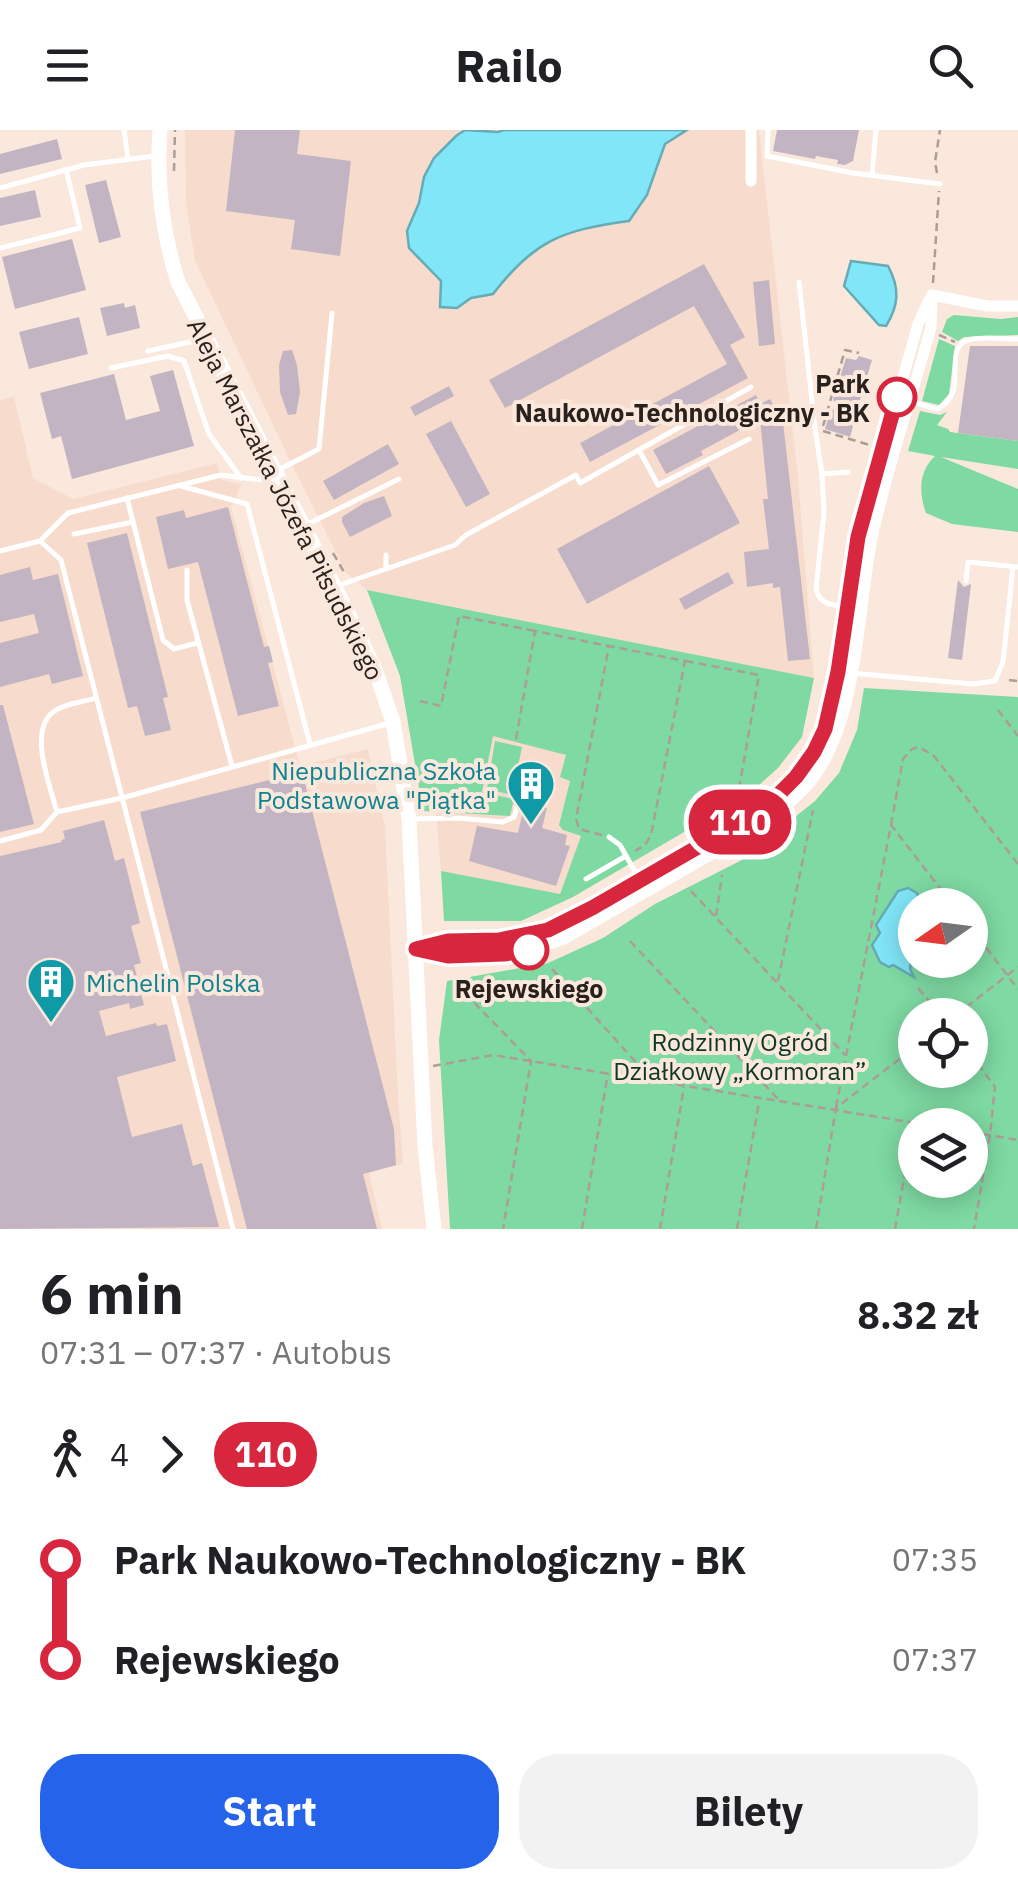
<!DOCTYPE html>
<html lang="pl">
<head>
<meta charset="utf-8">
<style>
  body { margin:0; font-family:"IBM Plex Sans",sans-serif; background:#f2f2f2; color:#202124; height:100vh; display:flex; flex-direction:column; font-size:38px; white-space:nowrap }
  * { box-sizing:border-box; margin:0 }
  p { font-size:32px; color:#757577 }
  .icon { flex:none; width:55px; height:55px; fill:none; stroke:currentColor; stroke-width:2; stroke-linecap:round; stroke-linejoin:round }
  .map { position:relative; height:1099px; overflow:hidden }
  .panel { display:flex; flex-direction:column; background:#fff; flex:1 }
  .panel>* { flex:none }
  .badge { padding:0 20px; border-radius:32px; font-size:35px; line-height:65px }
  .needle { width:65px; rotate:256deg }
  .tools { position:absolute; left:898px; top:758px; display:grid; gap:20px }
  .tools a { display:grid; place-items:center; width:90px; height:90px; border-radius:50%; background:#fff; box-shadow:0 5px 25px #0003; font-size:50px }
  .map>.badge { position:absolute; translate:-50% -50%; box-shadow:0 0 0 5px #fff }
  .legs { display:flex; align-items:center; gap:15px; height:110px; padding:0 40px; font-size:32px }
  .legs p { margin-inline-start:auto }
  .head { display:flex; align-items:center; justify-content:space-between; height:170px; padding:0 40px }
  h1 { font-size:55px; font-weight:800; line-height:75px }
  .action { display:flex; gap:20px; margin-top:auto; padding:20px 40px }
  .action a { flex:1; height:115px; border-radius:40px; background:#2563eb; color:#fff; font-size:40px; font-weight:800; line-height:115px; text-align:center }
  .action a+a { background:#f2f2f2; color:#202124 }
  ul { padding:0 40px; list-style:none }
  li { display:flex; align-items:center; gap:35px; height:100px; font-size:38px }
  li i { display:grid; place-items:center; width:15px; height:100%; margin:0 12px; background:currentColor }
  li i::after { content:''; width:25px; height:25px; margin:-12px; border:8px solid; border-radius:50%; background:#fff }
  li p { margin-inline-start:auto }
  li:first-child i { background:linear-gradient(#0000 50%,currentColor 0) }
  li:last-child i { background:linear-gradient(currentColor 50%,#0000 0) }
  header { display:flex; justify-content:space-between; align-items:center; height:130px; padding:0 40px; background:#fff; font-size:45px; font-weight:800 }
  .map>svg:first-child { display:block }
  .built { fill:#f7dccd }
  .green { fill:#7ed9a2; fill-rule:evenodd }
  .water { fill:#81e6f8; stroke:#66abb6; stroke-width:2.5 }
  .building { fill:#c2b4c2 }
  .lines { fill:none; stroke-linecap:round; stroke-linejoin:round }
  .path { stroke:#ac9d95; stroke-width:2.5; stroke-dasharray:8 5; stroke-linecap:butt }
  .lane { stroke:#fff; stroke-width:5 }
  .street { stroke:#fff; stroke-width:11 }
  .secondary { stroke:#fff; stroke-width:15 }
  .line-1-casing { stroke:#fff; stroke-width:22 }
  .line-1 { stroke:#d7263d; stroke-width:15 }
  .stop-1-dot { fill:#fff; stroke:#d7263d; stroke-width:5 }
  .labels { text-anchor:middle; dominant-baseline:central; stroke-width:8; stroke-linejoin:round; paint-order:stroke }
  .stop-label { font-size:25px; font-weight:bold; fill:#28211d; stroke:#fbe8dd; text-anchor:end }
  .street-label { font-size:25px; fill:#28211d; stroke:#fbe8dd }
  .culture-label { font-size:25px; fill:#0d838f; stroke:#fbe8dd; text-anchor:end }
  .park-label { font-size:25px; fill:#0f3822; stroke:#fbe8dd }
</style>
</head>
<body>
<header><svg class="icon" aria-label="menu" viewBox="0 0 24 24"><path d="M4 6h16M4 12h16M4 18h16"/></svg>Railo<svg class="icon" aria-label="search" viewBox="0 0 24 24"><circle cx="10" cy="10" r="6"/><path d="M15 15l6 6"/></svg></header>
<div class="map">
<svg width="1018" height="1099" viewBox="0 0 1018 1099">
  <rect width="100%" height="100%" fill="#fbe8dd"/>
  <!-- built -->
  <g class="built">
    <polygon points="185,0 759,0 798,347 814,548 367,460 346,443 295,341 195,131 186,73"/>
    <polygon points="14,267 33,348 73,369 217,333 221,350 242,354 231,377 300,636 368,619 385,697 398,965 403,1034 369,1043 382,1099 0,1099 0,270"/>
    <polygon points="492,605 566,624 570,650 563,700 581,706 559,765 441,741 436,682 510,685 482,662"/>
  </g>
  <!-- green -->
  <g class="green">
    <polygon points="954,185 1001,189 1018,187 1018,205 964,207 958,211 942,202 947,189"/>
    <polygon points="939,209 955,216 949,264 939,275 922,271"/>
    <path d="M920 281 940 285 947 282 937 295 948 299 950 302 1018 311V339L941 327 1018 359V402L952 394 926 383C919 363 918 342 935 326L908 321Z"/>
    <polygon points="367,460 814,548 802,607 778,638 749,664 573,767 521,791 444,791 441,741 560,764 581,706 563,700 559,695 570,651 560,647 566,625 493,606 482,662 514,669 510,686 423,681 400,546"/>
    <path d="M864 558 1018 567V1099H450L439 910 447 851 548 833 603 808 655 774 740 731 815 671 839 643 857 600ZM915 775H970V830H915ZM915 885H970V940H915ZM915 995H970V1050H915Z"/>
    <polygon points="495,611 522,617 512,665 487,659"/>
  </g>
  <!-- water -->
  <g class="water">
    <path d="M465 0 498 2 504 0H687L665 14 647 65 629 91C562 100 535 110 493 164L471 168 457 178 440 177 441 151 409 118 407 101 419 73 424 47 434 28 456 6Z"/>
    <path d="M851 131 888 136C900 158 899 175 886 196L879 195 844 156Z"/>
    <polygon points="908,758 917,763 921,775 915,775 915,814 913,815 910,839 914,847 893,835 889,837 880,832 872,815 880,803 876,795 898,761"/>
  </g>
  <!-- building -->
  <g class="building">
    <polygon points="235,0 300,0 297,24 351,31 340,126 291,119 295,90 226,81"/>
    <polygon points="777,0 859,0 853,31 845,35 837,34 838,30 816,26 815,29 773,21"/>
    <polygon points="57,9 62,29 0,44 0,24"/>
    <polygon points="106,50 121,107 99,113 85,55"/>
    <polygon points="35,60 41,87 0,96 0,68"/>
    <polygon points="72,109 86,160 15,179 2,127"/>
    <polygon points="704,134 745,207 730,215 748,248 590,332 580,313 727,234 694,176 505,278 489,250"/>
    <polygon points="769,150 775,214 759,216 753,152"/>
    <polygon points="124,173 125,178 135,175 140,198 107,206 100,178"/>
    <polygon points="79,187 88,224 29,239 19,202"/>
    <polygon points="970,216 1018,216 1018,311 958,303"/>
    <polygon points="292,220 297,235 300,262 296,284 288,285 280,262 279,235 283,221"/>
    <polygon points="859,226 872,230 858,277 846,279 855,289 850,307 825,299 830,281 839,277 833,270 846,228 856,230"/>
    <polygon points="173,240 194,316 72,349 61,306 52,309 40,263 114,244 126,290 160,281 150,246"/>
    <polygon points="449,256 454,266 415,286 410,277"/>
    <polygon points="756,265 760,274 770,269 783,292 810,529 788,531 780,457 773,458 773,453 747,457 744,422 769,419 763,369 768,369 760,289 701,321 703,325 666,344 653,320"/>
    <polygon points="451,291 490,364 466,377 426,304"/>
    <polygon points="388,314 399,334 334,370 323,351"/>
    <polygon points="709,336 740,393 587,474 557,419"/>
    <polygon points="384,366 392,386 350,407 342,392 342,387 364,373"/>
    <polygon points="228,377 264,517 269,516 273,532 268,533 279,576 238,586 198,432 168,439 156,387 184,380 186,388"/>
    <polygon points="127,403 168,567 163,568 171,600 145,606 137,576 128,578 87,413"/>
    <polygon points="30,437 33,450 58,444 83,546 52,554 49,544 0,557 0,513 39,503 34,484 0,492 0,445"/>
    <polygon points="728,442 734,453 685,480 679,469"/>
    <polygon points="958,450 964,457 971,454 962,530 948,528"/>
    <polygon points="0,575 3,575 34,694 0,702"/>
    <polygon points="533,637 551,641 542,677 547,678 542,698 567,705 565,715 570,716 556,756 469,731 477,696 518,703"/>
    <polygon points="302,642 394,999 396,1035 363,1044 377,1099 247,1099 140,682"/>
    <polygon points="104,690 115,731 124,728 140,793 131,796 141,833 134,835 144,875 130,879 129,873 99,881 106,906 156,893 157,896 167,894 176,931 117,947 132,1007 182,994 193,1036 202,1033 219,1097 0,1099 0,726 62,712 61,710 65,709 63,701"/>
  </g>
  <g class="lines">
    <!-- path -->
    <g class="path">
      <polyline points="174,41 175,0"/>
      <polyline points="937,43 935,32 940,0"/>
      <polyline points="933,153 939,61"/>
      <polyline points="939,205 955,212"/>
      <polyline points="823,296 845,220 859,223"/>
      <polyline points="823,301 873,316"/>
      <polyline points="333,423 344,442"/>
      <polyline points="686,531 759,545 737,670"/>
      <polyline points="1009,550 1018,551"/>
      <polyline points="420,571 441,576 459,486 535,501"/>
      <polyline points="998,580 1018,606"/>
      <polyline points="516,609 535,501 608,516"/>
      <polyline points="891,695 903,629 912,619 919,617 934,626 1018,734"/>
      <polyline points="602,705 579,699 576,689 609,516 685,531 651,705 645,715 635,721"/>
      <polyline points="691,761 845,925"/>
      <polyline points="716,786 722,745"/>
      <polyline points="970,797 1018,859"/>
      <polyline points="630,811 780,971"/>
      <polyline points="552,839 651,949"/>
      <polyline points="778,851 813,680"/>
      <polyline points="456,854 531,931 503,1099"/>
      <polyline points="918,858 941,885"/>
      <polyline points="956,885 1018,837"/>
      <polyline points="970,923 995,957 990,1005 974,1099"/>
      <polyline points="433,936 493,925 928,995"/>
      <polyline points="836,977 891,695 953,775"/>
      <polyline points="970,1002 1018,1010"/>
      <polyline points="582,1099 608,943"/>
      <polyline points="660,1099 684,957"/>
      <polyline points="737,1099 759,972"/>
      <polyline points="816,1099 836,978 915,917"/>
      <polyline points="895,1099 914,993"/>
    </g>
    <!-- lane -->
    <g class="lane">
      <polyline points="124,0 128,29"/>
      <polyline points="768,0 767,26 853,43 940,54"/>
      <polyline points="872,45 876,0"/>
      <polyline points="0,58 84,35 155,26"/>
      <polyline points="0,118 80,98 66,39"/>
      <path d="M799 152 815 298 822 344 824 383 816 459C820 474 829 474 843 477"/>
      <polyline points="148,221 204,209"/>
      <polyline points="111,238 168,226 184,231 209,304 241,348"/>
      <path d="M909 271 937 279C971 264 941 218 968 210 983 206 1003 209 1018 209"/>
      <polyline points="639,320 658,355 749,309"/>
      <polyline points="822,344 848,342"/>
      <polyline points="181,356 247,374 310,614"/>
      <polyline points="127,368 163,510 174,519 197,513"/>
      <polyline points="308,394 399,349"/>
      <polyline points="74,404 133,392"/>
      <polyline points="40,411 61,430 233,1099"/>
      <polyline points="0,421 40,411 68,383 221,345 262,350 276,345 282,338 319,319 332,183"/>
      <polyline points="386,439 386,425"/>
      <polyline points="187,440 187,470 232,636"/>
      <polyline points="966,451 968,432 1018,437"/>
      <polyline points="337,456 455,415 466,405 576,345 580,353 751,257"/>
      <polyline points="840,542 973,554 995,551 1003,532 1013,437"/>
      <path d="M57 682C50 655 25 595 58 579 68 573 84 572 96 568"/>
      <polyline points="410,689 457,688 503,692 514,687 520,667"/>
      <polyline points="609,707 620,715 638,747"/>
      <polyline points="0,711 41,700 57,682 122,668 390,593"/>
      <polyline points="586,749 626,726"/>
    </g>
    <!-- street -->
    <g class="street">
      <polyline points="751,51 751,0"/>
      <polyline points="932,165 987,176 1018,176"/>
      <polyline points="420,818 448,811 499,810 548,800 592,778 743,691 772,671 796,647 814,622 825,599 837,541 858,407 918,194 929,170"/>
      <path d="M416 819 448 826 504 824 532 820 564 809 761 696C777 684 793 671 807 656 859 597 857 485 872 409 887 337 912 267 931 197L932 165"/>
    </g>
    <!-- secondary -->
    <path class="secondary" d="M160 0C156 53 162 102 178 152L346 479 375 539 393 592 409 689 425 1016 434 1099"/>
  </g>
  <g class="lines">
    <!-- line-1 casing -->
    <g class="line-1-casing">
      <polyline id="line-1" points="529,820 504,824 448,826 416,819 448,811 499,810 548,800 592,778 743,691 772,671 796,647 814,622 825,599 838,542 858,407 897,267"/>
    </g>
    <!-- line-1 -->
    <use href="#line-1" class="line-1"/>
  </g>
  <!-- icons -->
  <defs>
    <g id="building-pin" transform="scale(2.5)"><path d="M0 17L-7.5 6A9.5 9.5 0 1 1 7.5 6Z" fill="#0f9aa8" stroke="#fbe8dd"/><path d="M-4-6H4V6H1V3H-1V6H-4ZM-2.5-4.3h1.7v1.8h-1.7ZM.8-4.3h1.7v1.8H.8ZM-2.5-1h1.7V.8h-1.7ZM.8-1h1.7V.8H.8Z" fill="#fff"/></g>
  </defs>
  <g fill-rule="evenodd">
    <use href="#building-pin" x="531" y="654"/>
    <use href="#building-pin" x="51" y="852"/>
  </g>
  <!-- markers -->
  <g class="stop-1-dot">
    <circle cx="897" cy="267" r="18"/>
    <circle cx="529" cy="820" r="18"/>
  </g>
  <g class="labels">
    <!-- stop labels -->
    <g class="stop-label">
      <text x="870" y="253">Park<tspan x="870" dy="29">Naukowo-Technologiczny - BK</tspan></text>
      <text x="529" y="858" text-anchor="middle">Rejewskiego</text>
    </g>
    <!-- street labels -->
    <g class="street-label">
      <text transform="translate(286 369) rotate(63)">Aleja Marszałka Józefa Piłsudskiego</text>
    </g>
    <!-- culture labels -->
    <g class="culture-label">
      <text x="496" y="640">Niepubliczna Szkoła<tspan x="496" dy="29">Podstawowa "Piątka"</tspan></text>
      <text x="86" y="852" text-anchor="start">Michelin Polska</text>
    </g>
    <!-- park labels -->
    <g class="park-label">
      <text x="740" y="911">Rodzinny Ogród<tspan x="740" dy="29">Działkowy „Kormoran”</tspan></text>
    </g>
  </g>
</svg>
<div class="tools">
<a><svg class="needle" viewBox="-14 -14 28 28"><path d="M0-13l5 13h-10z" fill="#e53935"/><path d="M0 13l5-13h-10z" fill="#757577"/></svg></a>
<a><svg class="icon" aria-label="locate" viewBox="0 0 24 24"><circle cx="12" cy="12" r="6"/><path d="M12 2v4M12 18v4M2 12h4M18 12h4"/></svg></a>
<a><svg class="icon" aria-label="layers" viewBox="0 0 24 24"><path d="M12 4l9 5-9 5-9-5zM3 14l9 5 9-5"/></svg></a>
</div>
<b class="badge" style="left:740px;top:692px;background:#d7263d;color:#fff">110</b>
</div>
<section class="panel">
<div class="head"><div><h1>6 min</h1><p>07:31 – 07:37 · Autobus</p></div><b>8.32 zł</b></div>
<div class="legs"><svg class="icon" aria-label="walk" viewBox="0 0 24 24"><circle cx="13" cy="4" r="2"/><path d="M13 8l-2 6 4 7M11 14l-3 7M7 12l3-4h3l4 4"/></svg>4<svg class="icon" aria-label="forward" viewBox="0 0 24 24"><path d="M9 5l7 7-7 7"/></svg><b class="badge" style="background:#d7263d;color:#fff">110</b></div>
<ul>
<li><i style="color:#d7263d"></i><b>Park Naukowo-Technologiczny - BK</b><p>07:35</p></li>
<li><i style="color:#d7263d"></i><b>Rejewskiego</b><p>07:37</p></li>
</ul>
<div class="action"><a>Start</a><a>Bilety</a></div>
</section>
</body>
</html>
